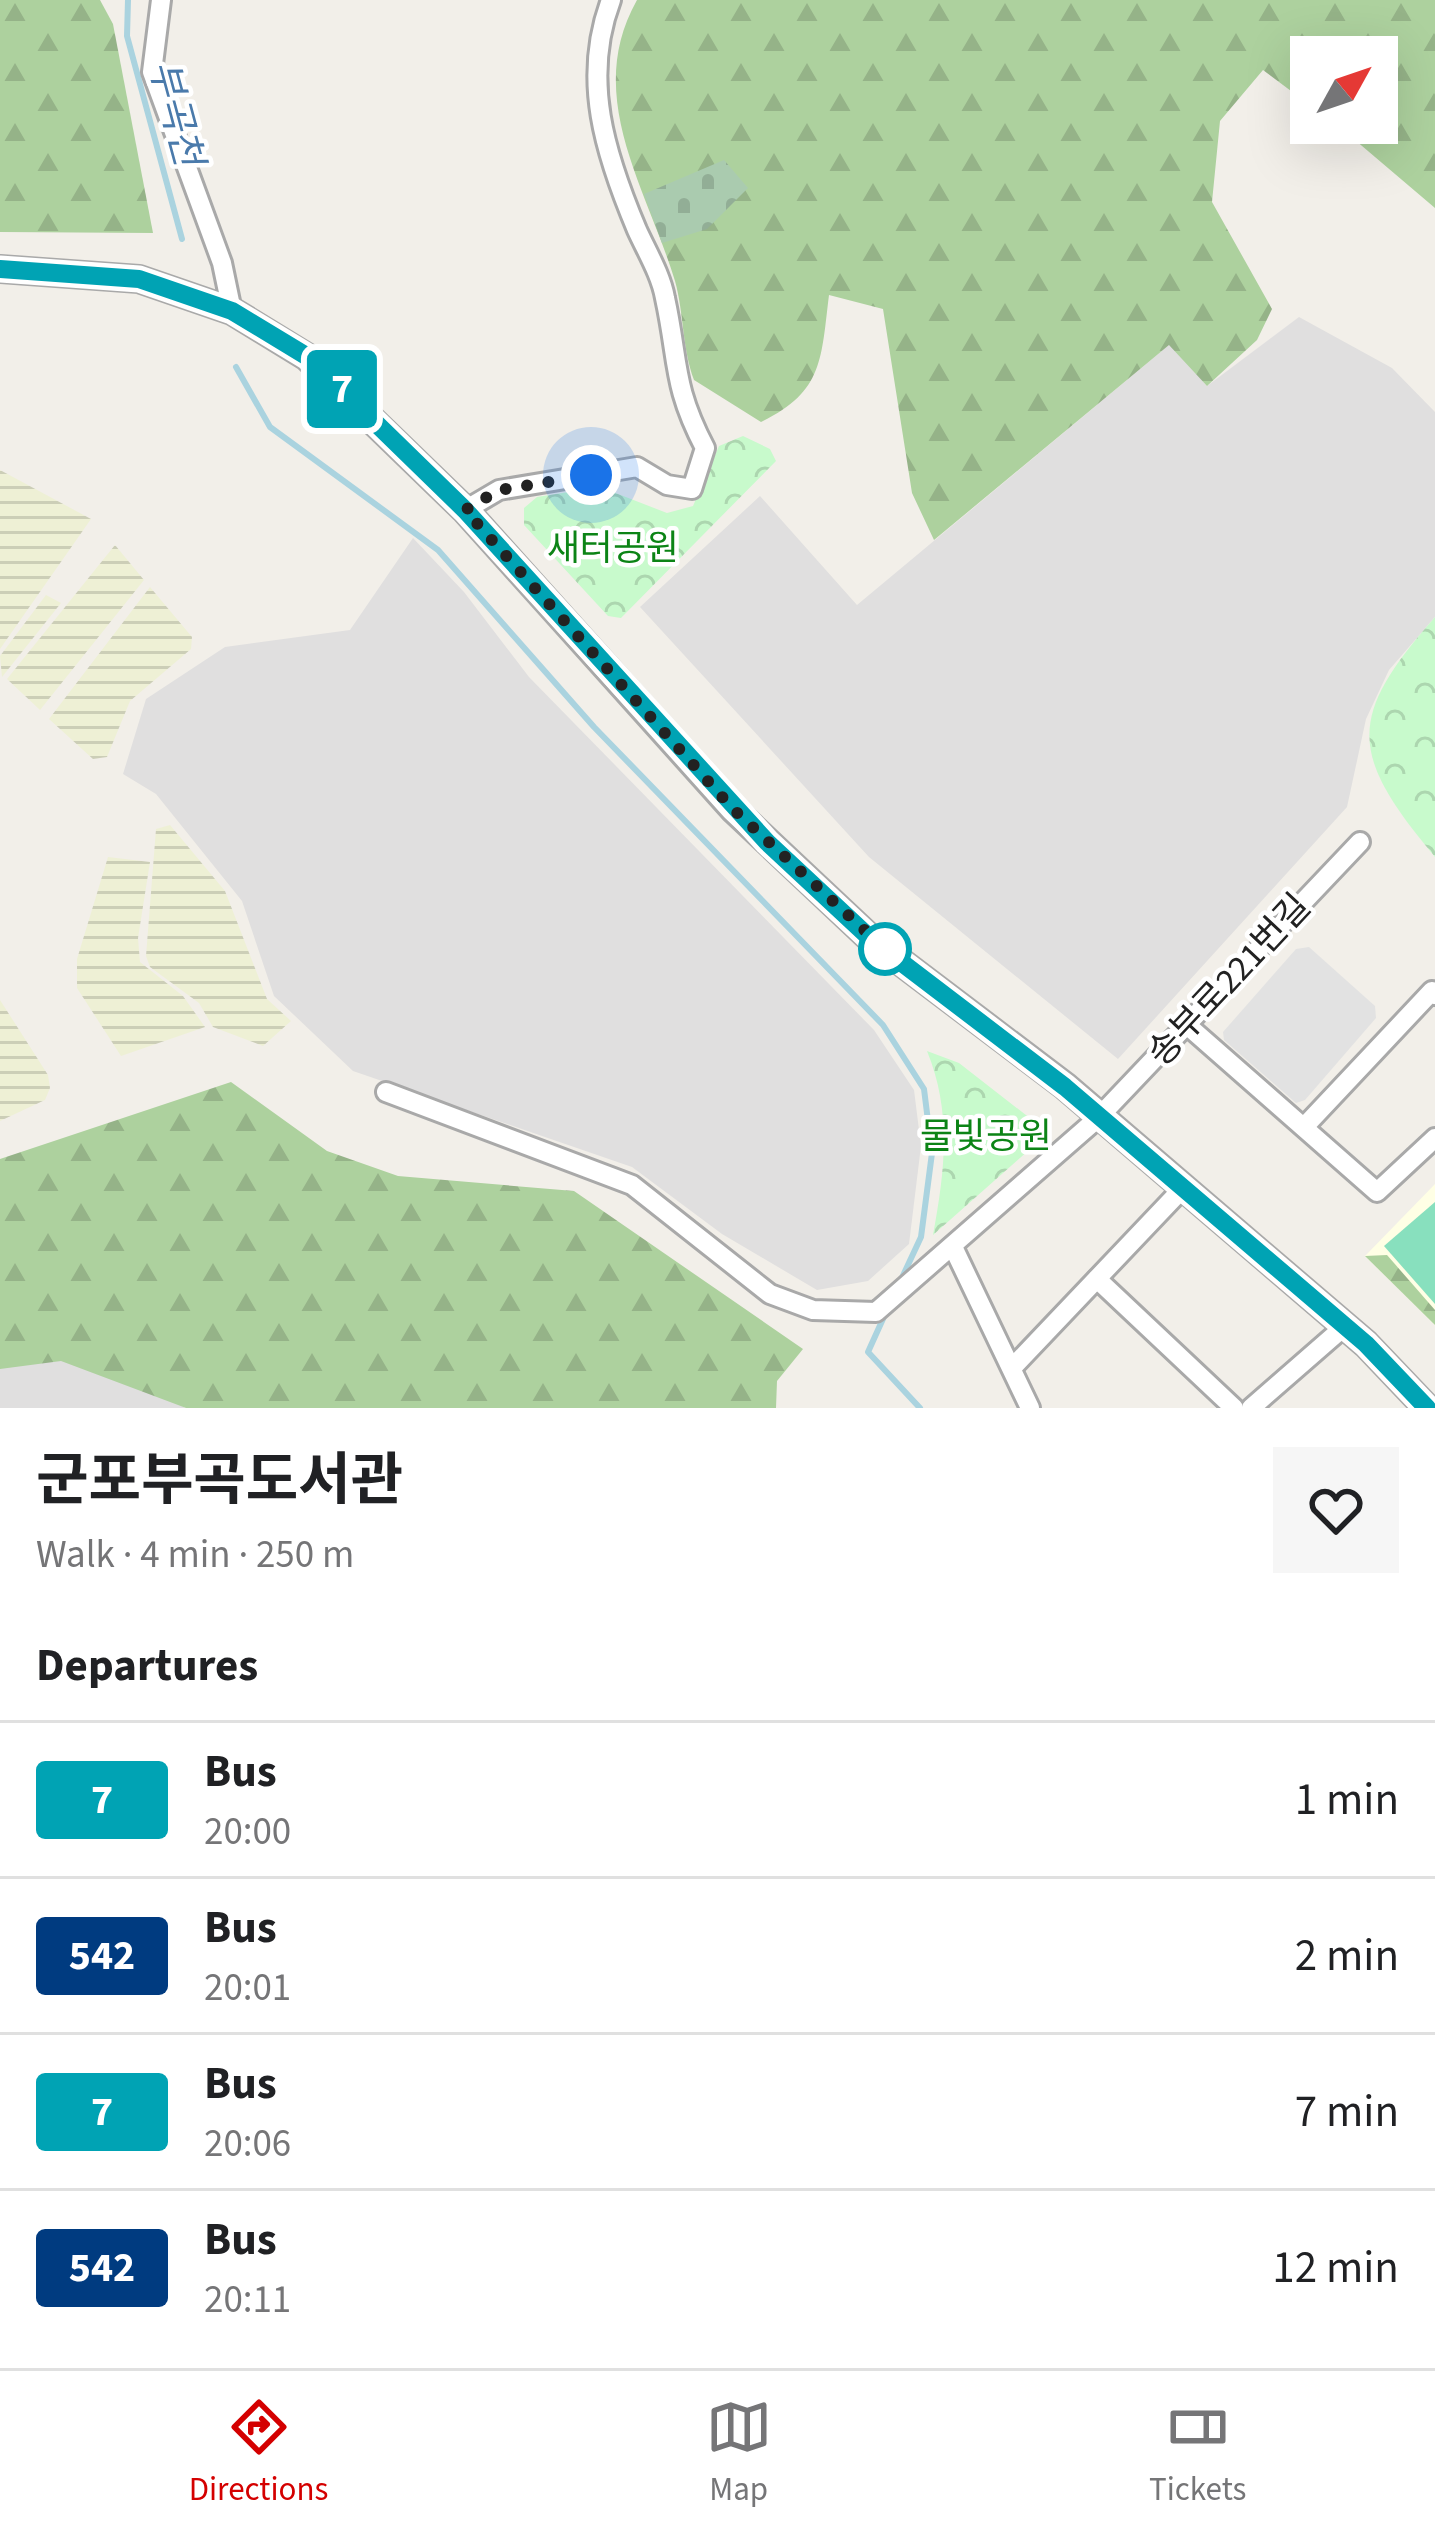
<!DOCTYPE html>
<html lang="en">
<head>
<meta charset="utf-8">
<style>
  body { margin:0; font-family:"Source Sans 3","Noto Sans KR",sans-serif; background:#f6f6f6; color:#202124; height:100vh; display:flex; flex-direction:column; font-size:45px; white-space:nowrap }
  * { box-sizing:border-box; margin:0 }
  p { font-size:39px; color:#757577 }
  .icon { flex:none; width:66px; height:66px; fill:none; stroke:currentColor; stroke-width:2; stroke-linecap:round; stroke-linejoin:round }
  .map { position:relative; height:1408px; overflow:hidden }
  .sheet { display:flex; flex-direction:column; background:#fff; flex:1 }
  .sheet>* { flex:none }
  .badge { padding:0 24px; border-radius:9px; font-size:42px; line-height:78px }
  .needle { width:78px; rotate:50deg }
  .fabs { position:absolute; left:1290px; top:36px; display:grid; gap:24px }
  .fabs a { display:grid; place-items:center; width:108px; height:108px; border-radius:0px; background:#fff; box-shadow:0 12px 48px #0002; font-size:60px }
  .you { position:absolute; width:60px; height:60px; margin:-30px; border:9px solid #fff; border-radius:50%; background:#1a73e8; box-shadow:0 0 0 18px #1a73e833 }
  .map>.badge { position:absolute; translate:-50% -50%; box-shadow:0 0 0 6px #fff }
  h2 { padding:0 36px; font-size:45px; line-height:108px }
  .round { display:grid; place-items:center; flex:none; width:126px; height:126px; border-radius:0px; background:#f6f6f6 }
  .overview { display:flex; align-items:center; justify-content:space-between; height:204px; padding:0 36px }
  h1 { font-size:57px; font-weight:700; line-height:90px }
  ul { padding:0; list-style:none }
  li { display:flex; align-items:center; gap:36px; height:156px; padding:0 36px; border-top:3px solid #e0e0e0 }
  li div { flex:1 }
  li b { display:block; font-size:45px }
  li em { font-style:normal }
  li .badge { min-width:132px; font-weight:700; text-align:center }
  .tabs { display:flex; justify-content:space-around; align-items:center; height:168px; border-top:3px solid #e0e0e0; background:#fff; font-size:33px; color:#757577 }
  .tabs a { display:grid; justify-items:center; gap:6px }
  .tabs .on { color:#d40000 }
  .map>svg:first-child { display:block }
  .residential { fill:#e0dfdf }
  .education { fill:#ffffe5 }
  .farmland { fill:url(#farmland-rules) }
  .forest { fill:url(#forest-firs) }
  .cemetery { fill:url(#cemetery-stones) }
  .park { fill:url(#park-crowns) }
  .pitch { fill:#88e0be }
  .parking { fill:#e2e2e2 }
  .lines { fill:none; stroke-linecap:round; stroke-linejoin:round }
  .stream { stroke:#aad3df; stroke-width:6 }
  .minor-casing { stroke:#a9a9a9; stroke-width:24 }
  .tertiary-casing { stroke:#a9a9a9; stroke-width:30 }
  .minor { stroke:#fff; stroke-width:18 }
  .tertiary { stroke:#fff; stroke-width:24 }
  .line-casing { stroke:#fff; stroke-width:27 }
  .line { stroke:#00a3b4; stroke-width:18 }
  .walk { stroke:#222; stroke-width:12; stroke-dasharray:0 21.6 }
  .stop-dot { fill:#fff; stroke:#00a3b4; stroke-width:6 }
  .labels { text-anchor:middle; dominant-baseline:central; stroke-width:9; stroke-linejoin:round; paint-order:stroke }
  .park-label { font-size:36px; fill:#0c8416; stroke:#fff }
  .street-label { font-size:36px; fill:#222; stroke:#fff }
  .water-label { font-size:39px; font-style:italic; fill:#4a7aab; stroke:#fff }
</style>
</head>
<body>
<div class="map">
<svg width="1435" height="1408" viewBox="0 0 1435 1408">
  <defs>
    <pattern id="farmland-rules" width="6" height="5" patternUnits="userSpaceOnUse" patternTransform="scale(3)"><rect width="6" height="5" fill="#eef0d5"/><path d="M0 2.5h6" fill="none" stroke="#ccceb7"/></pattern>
    <pattern id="forest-firs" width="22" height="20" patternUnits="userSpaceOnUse" patternTransform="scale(3)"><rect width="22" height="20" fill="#add19e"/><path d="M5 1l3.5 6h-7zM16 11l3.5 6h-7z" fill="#95b388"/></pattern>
    <pattern id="cemetery-stones" width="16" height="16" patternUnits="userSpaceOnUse" patternTransform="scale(3)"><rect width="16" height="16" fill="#aacbaf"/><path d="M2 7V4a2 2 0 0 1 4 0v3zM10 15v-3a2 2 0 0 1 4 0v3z" fill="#92ae96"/></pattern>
    <pattern id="park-crowns" width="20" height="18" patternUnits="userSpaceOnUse" patternTransform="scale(3)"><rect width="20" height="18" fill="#c8facc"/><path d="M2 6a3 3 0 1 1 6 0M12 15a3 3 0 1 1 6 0" fill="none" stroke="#acd6af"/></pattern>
  </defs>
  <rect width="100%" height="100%" fill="#f2efe9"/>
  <!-- residential -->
  <g class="residential">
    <polygon points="1299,317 1392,368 1435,412 1435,617 1389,670 1366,719 1347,807 1118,1059 869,857 640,607 760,496 857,605 1170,344 1207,386"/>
    <polygon points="413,538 464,592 529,677 874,1030 914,1090 921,1146 909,1244 868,1281 817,1290 722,1234 632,1167 353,1071 274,996 242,901 156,794 123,774 146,699 225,647 350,630"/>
    <polygon points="99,1346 185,1408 0,1408 0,1355"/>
  </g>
  <!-- education -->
  <polygon class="education" points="1435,1184 1435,1325 1365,1256"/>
  <!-- farmland -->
  <g class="farmland">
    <polygon points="0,470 91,519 0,649"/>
    <polygon points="115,545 144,580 40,710 7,679"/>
    <polygon points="150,587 192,637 191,649 130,701 107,757 93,759 49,719"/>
    <polygon points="46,595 61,603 2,677 0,656"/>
    <polygon points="170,825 225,891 267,999 291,1021 263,1046 213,1027 199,1003 150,967 146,956 156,829"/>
    <polygon points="108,857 150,862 138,938 140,962 183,996 205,1027 121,1056 77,988 77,959"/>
    <polygon points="0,1000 48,1075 50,1088 45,1100 0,1121"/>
  </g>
  <!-- forest -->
  <g class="forest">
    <polygon points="0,0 100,0 113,24 153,233 0,232"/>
    <path d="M637 0H1435V208L1335 123H1377V57H1311V106L1263 70 1220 121 1212 202 1272 309 1257 340 1207 386 1169 345 934 540 912 493 883 309 829 295C821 358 824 392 761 422L694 380C682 348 684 313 675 281 646 186 583 96 637 0Z"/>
    <polygon points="231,1082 327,1151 398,1176 574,1191 803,1349 777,1381 776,1408 186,1408 61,1361 0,1369 0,1159"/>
    <polygon points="1387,1255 1435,1310 1435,1325 1365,1256"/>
  </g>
  <!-- cemetery -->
  <polygon class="cemetery" points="724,160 748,188 707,229 662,243 644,194"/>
  <!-- park -->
  <g class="park">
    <polygon points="743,436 770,449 776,461 621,618 608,616 524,525 524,508 537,497 600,487 667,513 693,506 719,446"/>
    <path d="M1435 617V857C1348 753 1347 717 1435 617Z"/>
    <path d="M927 1051 959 1063 1031 1119 1029 1150 933 1235C945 1170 952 1112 927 1051Z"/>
  </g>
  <!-- pitch -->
  <polygon class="pitch" points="1435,1202 1435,1304 1384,1246"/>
  <!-- parking -->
  <polygon class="parking" points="1309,947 1375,1006 1376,1018 1305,1100 1296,1103 1224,1040 1223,1032 1296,949"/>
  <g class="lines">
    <!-- stream -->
    <g class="stream">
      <polyline points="128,0 127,36 182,239"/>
      <polyline points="236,367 270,427 438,550 594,727 883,1025 924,1089 932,1153 921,1237 900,1282"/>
      <polyline points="887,1310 868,1352 920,1408"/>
    </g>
    <!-- minor casing -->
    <g class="minor-casing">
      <g id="minor">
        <polyline points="161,0 152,72 222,263 232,311"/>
        <path d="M465 510 499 490 637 467 667 485 692 489 705 448C672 385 679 362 665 298 661 275 647 252 637 230 605 154 581 79 611 0"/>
        <polyline points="1188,1026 1377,1192 1435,1138"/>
        <polyline points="386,1092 632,1185 770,1294 813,1310 876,1312 1098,1118 1360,842"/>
        <polyline points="1305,1126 1432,991 1435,995"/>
        <polyline points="954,1249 1030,1408"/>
        <polyline points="1097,1279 1234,1408"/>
        <polyline points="1012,1368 1183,1188"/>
        <polyline points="1251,1408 1345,1326"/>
      </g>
    </g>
    <!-- tertiary casing -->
    <g class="tertiary-casing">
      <polyline id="tertiary" points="0,269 139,279 232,311 307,357 465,510 733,809 872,940 1065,1086 1366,1344 1427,1408"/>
    </g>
    <!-- minor -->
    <use href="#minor" class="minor"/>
    <!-- tertiary -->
    <use href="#tertiary" class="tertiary"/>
  </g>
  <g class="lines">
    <!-- line casing -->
    <g class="line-casing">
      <polyline id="line" points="0,269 139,279 232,311 308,357 465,510 767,842 872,940 1065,1087 1366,1344 1427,1408"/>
    </g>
    <!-- line -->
    <use href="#line" class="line"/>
    <!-- walk -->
    <polyline class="walk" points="591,475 499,490 465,510 733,809 885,949"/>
  </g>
  <!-- markers -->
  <circle class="stop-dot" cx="885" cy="949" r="24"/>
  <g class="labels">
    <!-- park labels -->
    <g class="park-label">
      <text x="613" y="548">새터공원</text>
      <text x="986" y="1136">물빛공원</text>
    </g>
    <!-- street labels -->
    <g class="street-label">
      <text transform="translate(1229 980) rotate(-47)">송부로221번길</text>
    </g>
    <!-- water labels -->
    <g class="water-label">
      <text transform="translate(175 113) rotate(75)">부곡천</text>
    </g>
  </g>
</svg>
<div class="fabs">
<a><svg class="needle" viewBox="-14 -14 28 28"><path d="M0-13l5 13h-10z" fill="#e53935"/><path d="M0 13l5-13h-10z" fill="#757577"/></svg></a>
</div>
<div class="you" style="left:591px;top:475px"></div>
<b class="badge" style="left:342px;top:389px;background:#00a3b4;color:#fff">7</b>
</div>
<section class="sheet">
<div class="overview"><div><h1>군포부곡도서관</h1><p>Walk · 4 min · 250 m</p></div><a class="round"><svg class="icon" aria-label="heart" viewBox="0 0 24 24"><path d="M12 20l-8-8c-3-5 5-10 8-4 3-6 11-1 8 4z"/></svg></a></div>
<h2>Departures</h2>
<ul>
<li><span class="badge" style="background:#00a3b4;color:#fff">7</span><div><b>Bus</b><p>20:00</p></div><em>1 min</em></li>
<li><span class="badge" style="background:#003b80;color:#fff">542</span><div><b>Bus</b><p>20:01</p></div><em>2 min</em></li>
<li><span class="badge" style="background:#00a3b4;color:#fff">7</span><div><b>Bus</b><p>20:06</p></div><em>7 min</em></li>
<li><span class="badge" style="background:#003b80;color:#fff">542</span><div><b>Bus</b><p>20:11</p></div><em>12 min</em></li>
</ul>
</section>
<nav class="tabs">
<a class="on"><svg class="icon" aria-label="directions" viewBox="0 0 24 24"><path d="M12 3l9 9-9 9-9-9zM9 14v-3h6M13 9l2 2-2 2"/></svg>Directions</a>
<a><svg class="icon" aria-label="map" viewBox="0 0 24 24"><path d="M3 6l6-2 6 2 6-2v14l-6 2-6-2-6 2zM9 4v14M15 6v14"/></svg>Map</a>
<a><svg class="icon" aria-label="tickets" viewBox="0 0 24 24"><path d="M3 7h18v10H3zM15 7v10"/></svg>Tickets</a>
</nav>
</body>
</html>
